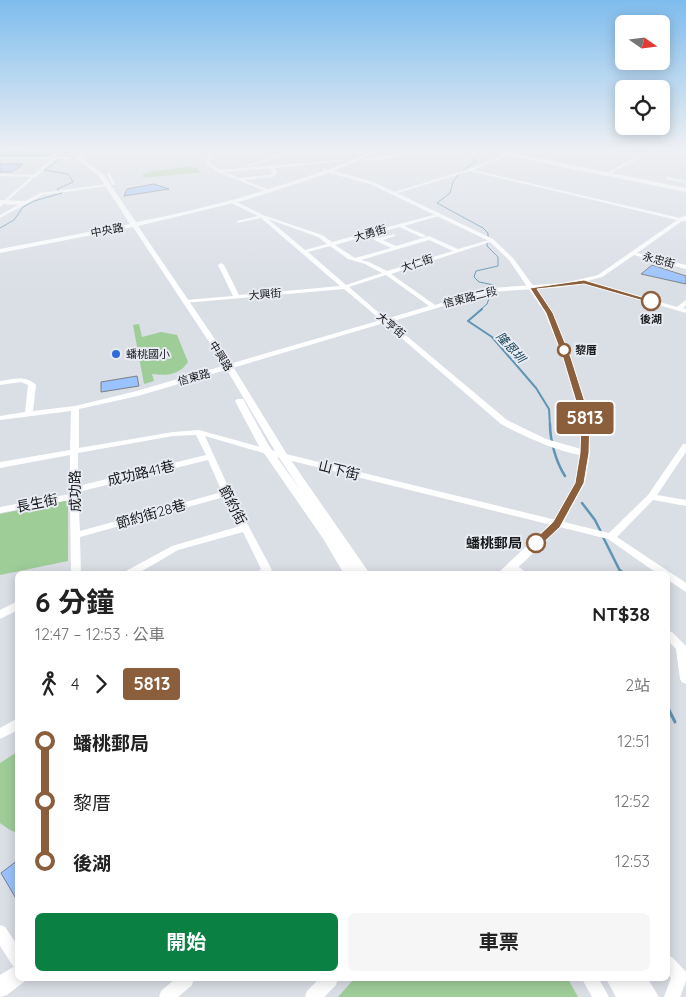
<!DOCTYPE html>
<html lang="zh-TW">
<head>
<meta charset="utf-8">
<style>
  body { margin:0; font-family:Quicksand,"Noto Sans TC",sans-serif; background:#f6f6f6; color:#222; height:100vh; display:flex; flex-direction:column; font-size:19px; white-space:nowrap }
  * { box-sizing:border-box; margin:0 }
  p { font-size:16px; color:#767676 }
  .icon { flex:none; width:28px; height:28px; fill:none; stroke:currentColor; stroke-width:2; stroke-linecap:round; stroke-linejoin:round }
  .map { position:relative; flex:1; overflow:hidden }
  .sheet { position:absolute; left:15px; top:571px; width:655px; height:410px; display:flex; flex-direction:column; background:#fff; border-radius:8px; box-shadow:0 2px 12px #0003 }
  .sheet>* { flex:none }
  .badge { padding:0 10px; border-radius:4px; font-size:18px; line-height:32px }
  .needle { width:32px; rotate:104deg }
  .tools { position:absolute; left:615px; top:15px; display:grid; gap:10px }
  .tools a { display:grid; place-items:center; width:55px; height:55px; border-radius:8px; background:#fff; box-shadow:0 2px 12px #0003; font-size:25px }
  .map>.badge { position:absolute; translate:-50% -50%; box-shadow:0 0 0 2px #fff }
  .legs { display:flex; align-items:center; gap:8px; height:55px; padding:0 20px; font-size:16px }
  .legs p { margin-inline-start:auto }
  .summary { display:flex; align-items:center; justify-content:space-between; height:85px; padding:0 20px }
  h1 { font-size:28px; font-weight:700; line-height:38px }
  .button { display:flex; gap:10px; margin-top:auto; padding:10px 20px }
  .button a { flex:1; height:58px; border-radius:8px; background:#0b8043; color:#fff; font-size:20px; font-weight:700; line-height:58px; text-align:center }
  .button a+a { background:#f6f6f6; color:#222 }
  ul { padding:0 20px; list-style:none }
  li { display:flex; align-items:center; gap:18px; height:60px; font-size:19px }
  li i { display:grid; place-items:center; width:8px; height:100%; margin:0 6px; background:currentColor }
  li i::after { content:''; width:12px; height:12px; margin:-6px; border:4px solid; border-radius:50%; background:#fff }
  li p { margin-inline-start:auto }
  li:first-child i { background:linear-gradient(#0000 50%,currentColor 0) }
  li:last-child i { background:linear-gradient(currentColor 50%,#0000 0) }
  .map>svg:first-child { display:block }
  .green { fill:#9ecd98 }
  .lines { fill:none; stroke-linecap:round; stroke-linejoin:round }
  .stream-far3 { stroke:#6094b4; stroke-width:1 }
  .stream-far2 { stroke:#6094b4; stroke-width:2 }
  .stream-far1 { stroke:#6094b4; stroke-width:2.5 }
  .stream { stroke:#6094b4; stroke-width:3 }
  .building { fill:#9ac2fe; stroke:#7b7f84 }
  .minor { fill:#fff; fill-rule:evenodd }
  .tertiary { fill:#fff; fill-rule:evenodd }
  .line-1 { fill:#8b5e3c; stroke:#fff }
  .stop-1-dot { fill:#fff; stroke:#8b5e3c; stroke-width:2.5 }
  .poi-dot { fill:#2f6cda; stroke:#e8ecf2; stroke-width:2 }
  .labels { text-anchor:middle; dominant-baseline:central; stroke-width:4; stroke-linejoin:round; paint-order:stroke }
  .far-street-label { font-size:11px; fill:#17181a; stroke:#e8ecf2 }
  .far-stop-label { font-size:11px; font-weight:bold; fill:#17181a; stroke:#e8ecf2 }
  .far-poi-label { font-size:11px; fill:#17181a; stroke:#e8ecf2; text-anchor:start }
  .far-water-label { font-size:12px; font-style:italic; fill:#09354b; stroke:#e8ecf2 }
  .street-label { font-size:14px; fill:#17181a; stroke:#e8ecf2 }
  .stop-label { font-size:14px; font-weight:bold; fill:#17181a; stroke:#e8ecf2; text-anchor:end }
</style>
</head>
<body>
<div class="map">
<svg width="686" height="997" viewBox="0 0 686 997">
  <rect width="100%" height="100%" fill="#dadee5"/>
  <!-- green -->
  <g class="green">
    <polygon points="4,151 54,153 45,158 0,157 0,154"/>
    <polygon points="189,167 197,168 200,172 207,172 139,178 144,178 142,175 152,171"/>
    <path d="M139 324 142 337 161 332 177 335 188 362C180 375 166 376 152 374L154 381 144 384 133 325Z"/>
    <polygon points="68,500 68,561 0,575 0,514"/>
    <polygon points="17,752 17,833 10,830 0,823 0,763"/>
    <polygon points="354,979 568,979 578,997 338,997"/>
  </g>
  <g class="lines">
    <!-- stream-far3 -->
    <g class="stream-far3">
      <polyline points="463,148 476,161 459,174 453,182 450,193 437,203 483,228 488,233 488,237"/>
      <path d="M0 228 14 220 23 207 34 201 62 193 57 189 73 182 68 174 44 170C56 164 60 155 74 148"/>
      <polyline points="480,310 487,304 494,285 479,282 474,277 476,271 498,266 498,257 487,246 487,242"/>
    </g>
    <!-- stream-far2 -->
    <polyline class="stream-far2" points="482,309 468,321 492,337 536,388 549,409 550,426"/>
    <!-- stream-far1 -->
    <g class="stream-far1">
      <path d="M550 424C550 441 556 462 565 476"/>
      <polyline points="582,503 595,520 601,532"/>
      <polyline points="603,537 621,573"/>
    </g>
    <!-- stream -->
    <g class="stream">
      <polyline points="621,571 622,574"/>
      <polyline points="668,708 675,722"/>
    </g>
  </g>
  <!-- building -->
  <g class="building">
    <polygon points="0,164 23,164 12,172 0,172"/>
    <polygon points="154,184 169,189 124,196 127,189"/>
    <polygon points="652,265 686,276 686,284 641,274"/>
    <polygon points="137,376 139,386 101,392 101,382"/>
    <polygon points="18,860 18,902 1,873"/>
  </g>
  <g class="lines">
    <!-- minor -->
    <g class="minor">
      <polygon points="4,148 8,148 0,153 0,150"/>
      <polygon points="61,148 65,148 53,157 70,157 71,159 56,159 38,175 38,177 35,177 0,207 0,204 31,177 0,176 0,174 33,175 51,159 0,159 0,157 48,157"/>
      <path d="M214 148H218L211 155 210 163 220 170 342 160 344 161 274 168 277 173 273 177 244 180 272 191 270 193 218 172 207 164V155ZM270 168 273 173 271 175 239 178 224 172Z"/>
      <polygon points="302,148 306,148 250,166 247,165"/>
      <polygon points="342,148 363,152 365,153 363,154 341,150"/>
      <polygon points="590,148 596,148 641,155 655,148 659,148 607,175 606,173 637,157"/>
      <path d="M508 153 509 155 474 170 680 218 686 215V221H682L637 253 686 265V269L634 255 602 277 587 281 677 307 686 300V305L683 308 686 309V313L581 282 564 287 491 292 390 322 507 420 546 439 588 451 589 453 588 455C568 457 519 434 501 424L384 323 138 396 79 409V448L173 432 199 430 286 454 609 533 648 495 683 444H686V452L657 495 686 500V506L653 500 617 537 686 583V592L668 580V574H658L608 539 280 458 205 436 231 493 272 570 268 574H255L261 569 243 532 178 550 137 574H124L126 571 172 546 240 526 224 497 80 537 81 574H71L70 500 0 513V507L70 494V455L0 468V462L70 450 71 411 0 420V416L25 412 28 385 21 382 0 385V381C12 379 27 375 36 385L33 411 75 406 133 392 381 320 344 289 184 303 183 302 186 300 233 296 218 265 221 263 224 265 239 295 340 286 261 218 237 223V221L258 216 231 203V201H235L263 215 322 235 332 242 437 214H439V216L404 226 425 235V237H421L399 227 371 235 379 238 395 234V236L383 240 396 246 429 236 458 249 493 239V241L391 274 435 305 491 288 564 283 598 275 677 220 470 171 395 194 391 193 469 169ZM268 219 318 237 327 244 305 250ZM366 236 391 248 355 258 335 245ZM429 240 453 251 387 271 369 262 361 260ZM330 246 348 259 365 264 382 273 346 285 308 252ZM386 275 429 306 386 319 349 287ZM196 435 206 455 78 486V453L173 436ZM208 460 222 492 80 531 78 492Z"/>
      <polygon points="107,173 109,173 116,185 112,185"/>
      <polygon points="667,177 686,181 686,183 666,179"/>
      <polygon points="107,184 109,186 43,195 0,218 0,215 40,193"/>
      <polygon points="512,563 515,564 528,574 516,574 507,566 509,564"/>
      <polygon points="18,601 18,610 0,619 0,610"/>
      <polygon points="668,631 672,632 686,646 686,684 682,682 680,679 676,649 668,641"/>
      <polygon points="18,718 18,730 0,739 0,728"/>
      <polygon points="0,925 5,927 18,946 18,968 13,966 0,946"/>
      <polygon points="668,955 673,958 686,972 686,981 680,997 664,997 671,978 668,974"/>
      <polygon points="175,979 194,979 192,985 178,997 159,997 161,991"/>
      <polygon points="319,979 338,979 336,985 324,997 305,997 307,991"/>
      <polygon points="582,979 599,979 609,997 592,997"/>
    </g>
    <!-- tertiary -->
    <g class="tertiary">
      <path d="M85 148H89L81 158 103 174 136 222C200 210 262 193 323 171L322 169 328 170 381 148H386L334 171 374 182 493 239 513 258 553 313 571 358 590 418V453L585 483 561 527 511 574H497L553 521 575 483 580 453V418L563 358 545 313 509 260 489 241 370 184 329 173 246 200 138 226 229 360 288 456 370 574H344L324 540 259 446 235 401 237 399H243L269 446 301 491 278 456 221 360 133 227 0 253V249L130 224 99 176 76 158Z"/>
      <polygon points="444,148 487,148 686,188 686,192 480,150 444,150 369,161 366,159"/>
      <polygon points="0,200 24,201 27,203 24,205 0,204"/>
      <polygon points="18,964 18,979 26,979 25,981 7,995 0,997 0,975"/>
      <polygon points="606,979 648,979 659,997 616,997"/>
    </g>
  </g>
  <!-- sky -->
  <linearGradient id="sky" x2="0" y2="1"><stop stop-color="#7ebcee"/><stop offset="0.52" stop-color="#eef0f3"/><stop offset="1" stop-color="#eef0f3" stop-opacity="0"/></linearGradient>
  <rect width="686" height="287" fill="url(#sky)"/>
  <!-- line-1 -->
  <polygon class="line-1" points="584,280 655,301 651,303 584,284 537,289 553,313 571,358 590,418 589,453 584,483 560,527 540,546 533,546 531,543 533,541 553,522 575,483 580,453 581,418 563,358 546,313 530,288"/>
  <!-- markers -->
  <g class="stop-1-dot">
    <circle cx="651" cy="301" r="9"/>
    <circle cx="564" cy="350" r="6"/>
    <circle cx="536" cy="543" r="9"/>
  </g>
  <circle class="poi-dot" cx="116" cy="354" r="5"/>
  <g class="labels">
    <!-- far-street labels -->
    <g class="far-street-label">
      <text transform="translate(107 230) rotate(-11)">中央路</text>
      <text transform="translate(370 233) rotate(-16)">大勇街</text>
      <text transform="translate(659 260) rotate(15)">永忠街</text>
      <text transform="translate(417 263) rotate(-18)">大仁街</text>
      <text transform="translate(265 294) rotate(-5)">大興街</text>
      <text transform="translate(470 297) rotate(-14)">信東路二段</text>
      <text transform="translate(391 325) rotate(40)">大亨街</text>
      <text transform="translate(221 356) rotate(58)">中興路</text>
      <text transform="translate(194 377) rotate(-15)">信東路</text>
    </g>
    <!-- far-stop labels -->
    <g class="far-stop-label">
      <text x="651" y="319">後湖</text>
      <text x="575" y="350" text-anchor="start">黎厝</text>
    </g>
    <!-- far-poi labels -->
    <g class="far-poi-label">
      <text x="126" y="354">蟠桃國小</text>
    </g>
    <!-- far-water labels -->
    <g class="far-water-label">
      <text transform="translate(511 347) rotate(48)">隆恩圳</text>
    </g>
    <!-- street labels -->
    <g class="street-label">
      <text transform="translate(339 470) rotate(14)">山下街</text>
      <text transform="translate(141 473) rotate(-13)">成功路41巷</text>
      <text transform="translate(75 491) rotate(-91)">成功路</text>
      <text transform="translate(37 503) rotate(-11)">長生街</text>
      <text transform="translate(233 505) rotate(62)">節約街</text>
      <text transform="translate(151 514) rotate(-16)">節約街28巷</text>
    </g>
    <!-- stop labels -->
    <g class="stop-label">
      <text x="522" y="543">蟠桃郵局</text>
    </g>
  </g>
</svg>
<div class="tools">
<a><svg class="needle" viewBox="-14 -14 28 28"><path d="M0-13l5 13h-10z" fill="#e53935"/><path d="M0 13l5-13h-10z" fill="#767676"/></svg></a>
<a><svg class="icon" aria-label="locate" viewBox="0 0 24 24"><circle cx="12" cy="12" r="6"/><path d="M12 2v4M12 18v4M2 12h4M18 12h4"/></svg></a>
</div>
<b class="badge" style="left:585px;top:418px;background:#8b5e3c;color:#fff">5813</b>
<section class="sheet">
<div class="summary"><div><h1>6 分鐘</h1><p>12:47 – 12:53 · 公車</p></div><b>NT$38</b></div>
<div class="legs"><svg class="icon" aria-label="walk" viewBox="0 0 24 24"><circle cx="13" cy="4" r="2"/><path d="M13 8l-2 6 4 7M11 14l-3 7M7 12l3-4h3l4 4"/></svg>4<svg class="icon" aria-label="forward" viewBox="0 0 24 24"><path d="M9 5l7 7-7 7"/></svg><b class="badge" style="background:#8b5e3c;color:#fff">5813</b><p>2站</p></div>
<ul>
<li><i style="color:#8b5e3c"></i><b>蟠桃郵局</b><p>12:51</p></li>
<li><i style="color:#8b5e3c"></i><span>黎厝</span><p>12:52</p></li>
<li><i style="color:#8b5e3c"></i><b>後湖</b><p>12:53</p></li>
</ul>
<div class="button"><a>開始</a><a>車票</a></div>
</section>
</div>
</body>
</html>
